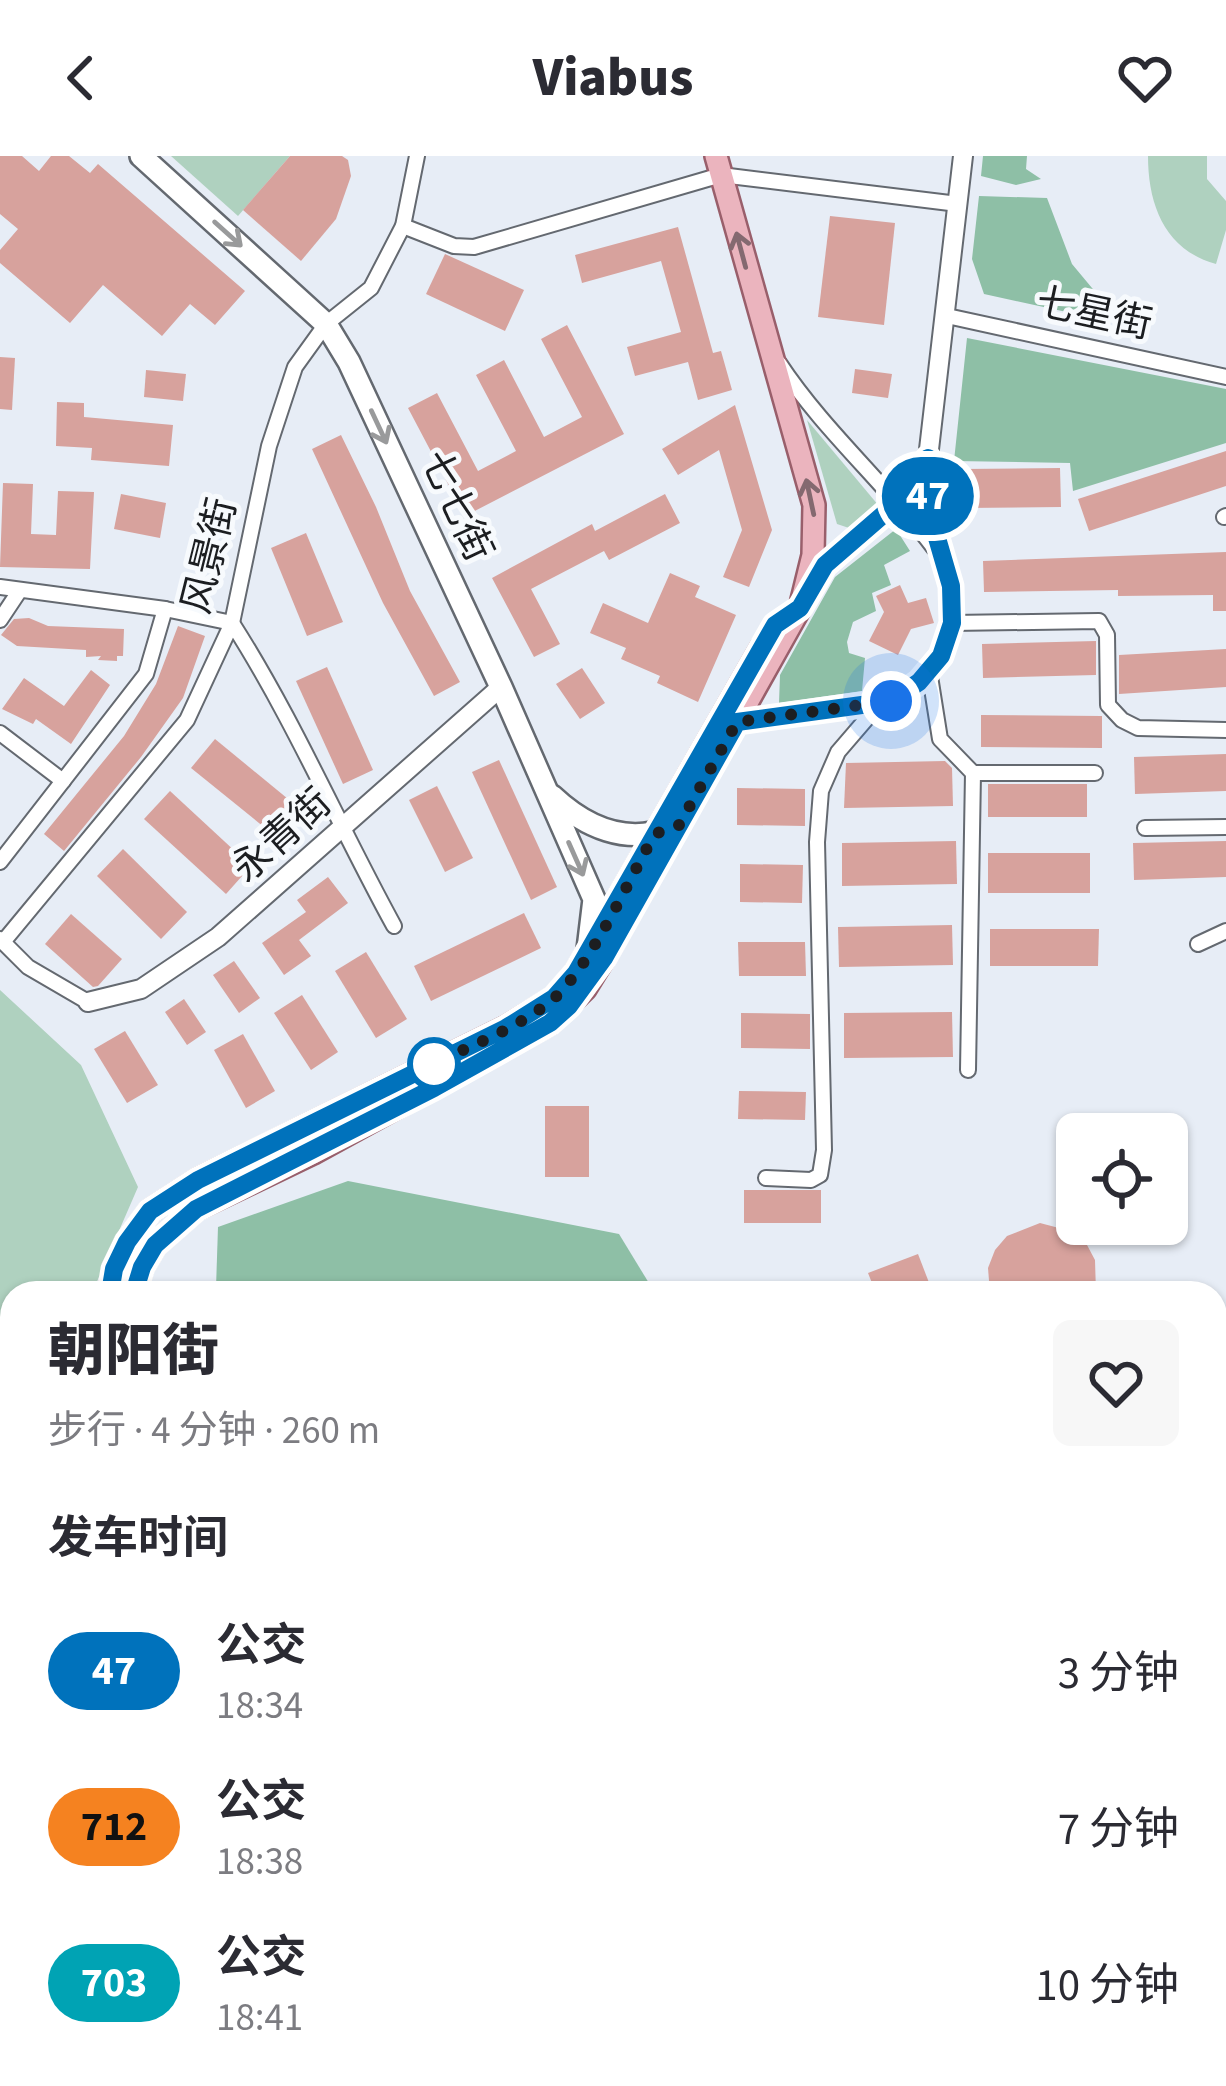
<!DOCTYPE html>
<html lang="zh">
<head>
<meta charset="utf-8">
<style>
  body { margin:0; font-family:"Source Sans 3","Noto Sans SC",sans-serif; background:#f7f7f7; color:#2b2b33; height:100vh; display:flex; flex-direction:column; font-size:45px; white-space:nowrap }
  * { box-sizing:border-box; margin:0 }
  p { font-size:39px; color:#7c7c81 }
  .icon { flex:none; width:66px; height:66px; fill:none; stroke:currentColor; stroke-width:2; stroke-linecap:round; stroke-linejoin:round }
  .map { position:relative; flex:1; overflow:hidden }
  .details { position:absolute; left:0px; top:1125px; width:1227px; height:807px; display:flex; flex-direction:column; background:#fff; border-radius:36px 36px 0 0; box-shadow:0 3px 9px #0004 }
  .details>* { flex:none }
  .badge { padding:0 24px; border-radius:39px; font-size:42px; line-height:78px }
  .tools { position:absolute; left:1056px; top:957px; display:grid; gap:24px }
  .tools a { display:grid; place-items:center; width:132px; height:132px; border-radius:18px; background:#fff; box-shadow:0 3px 9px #0004; font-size:60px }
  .you { position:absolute; width:60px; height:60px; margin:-30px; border:9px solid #fff; border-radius:50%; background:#1a73e8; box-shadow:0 0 0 18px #1a73e833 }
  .map>.badge { position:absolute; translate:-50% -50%; box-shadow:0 0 0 6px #fff }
  h2 { padding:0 48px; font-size:45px; line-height:108px }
  .round { display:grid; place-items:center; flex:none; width:126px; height:126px; border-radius:18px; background:#f7f7f7 }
  .summary { display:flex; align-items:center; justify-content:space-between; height:204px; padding:0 48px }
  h1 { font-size:57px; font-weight:800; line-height:90px }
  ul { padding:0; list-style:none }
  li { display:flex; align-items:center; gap:36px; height:156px; padding:0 48px }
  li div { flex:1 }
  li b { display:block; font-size:45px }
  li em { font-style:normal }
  li .badge { min-width:132px; font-weight:700; text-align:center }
  header { display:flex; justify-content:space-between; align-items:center; height:156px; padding:0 48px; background:#fff; font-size:54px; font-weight:800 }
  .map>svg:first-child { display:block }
  .green { fill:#afd1bf }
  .forest { fill:#8ebfa6 }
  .building { fill:#d7a29d }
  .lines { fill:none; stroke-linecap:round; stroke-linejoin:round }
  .minor-casing { stroke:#646970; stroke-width:18 }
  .tertiary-casing { stroke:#646970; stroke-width:22 }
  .secondary-casing { stroke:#646970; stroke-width:26 }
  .primary-casing { stroke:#995f6b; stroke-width:26 }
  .minor { stroke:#fff; stroke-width:14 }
  .tertiary { stroke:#fff; stroke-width:18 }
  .secondary { stroke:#fff; stroke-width:21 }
  .primary { stroke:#ebb4be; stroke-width:21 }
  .oneway { stroke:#999a9b }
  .oneway2 { stroke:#846970 }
  .line-casing { stroke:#fff; stroke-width:27 }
  .line { stroke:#0072bc; stroke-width:18 }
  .walk { stroke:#1c1e21; stroke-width:12; stroke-dasharray:0 21.6 }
  .stop-dot { fill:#fff; stroke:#0072bc; stroke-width:6 }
  .labels { text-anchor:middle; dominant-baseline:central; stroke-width:10; stroke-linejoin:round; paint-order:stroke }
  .street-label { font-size:39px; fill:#1c1e21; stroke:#f7fafd }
</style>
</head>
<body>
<header><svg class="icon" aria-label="back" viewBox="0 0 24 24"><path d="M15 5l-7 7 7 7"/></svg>Viabus<svg class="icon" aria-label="heart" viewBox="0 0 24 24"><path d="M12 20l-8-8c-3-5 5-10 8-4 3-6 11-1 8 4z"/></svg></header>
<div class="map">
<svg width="1226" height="1930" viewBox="0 0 1226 1930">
  <rect width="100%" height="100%" fill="#e7edf6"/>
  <!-- green -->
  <g class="green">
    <polygon points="171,0 290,0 238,60"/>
    <path d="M1148 0H1207V23L1226 45V74L1216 108C1165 94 1148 49 1148 0Z"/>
    <polygon points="807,264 879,350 849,372 837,368"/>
    <polygon points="0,834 81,909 138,1031 92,1137 12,1137 12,1711 0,1707"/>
  </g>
  <!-- forest -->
  <g class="forest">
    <polygon points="983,0 1027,0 1026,13 1041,23 1016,29 981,20"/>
    <polygon points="979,40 1047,42 1072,108 1122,168 984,138 972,103"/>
    <polygon points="967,182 1226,233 1226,287 1073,335 1070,307 954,305"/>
    <polygon points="896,373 910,395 884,409 891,429 872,437 876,455 853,466 847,486 849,497 865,502 862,535 779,547 780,519 835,421"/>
    <polygon points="348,1025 619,1078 655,1137 220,1137 216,1132 218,1071"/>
    <polygon points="1226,1274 1226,1783 1215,1783 1215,1279"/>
    <polygon points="0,1870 12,1874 12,1920 167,1920 203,1930 0,1930"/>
    <polygon points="577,1920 719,1920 706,1930 593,1930"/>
  </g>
  <!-- building -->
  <g class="building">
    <polygon points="0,0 22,0 39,15 51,0 69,0 90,17 98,8 245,135 215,169 190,148 162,180 103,129 70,167 0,107 0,94 18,73 0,58"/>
    <polygon points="290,0 342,0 348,4 351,20 336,63 301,105 243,54"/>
    <polygon points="830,60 895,67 884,169 818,161"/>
    <polygon points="678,71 713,197 721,195 732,234 698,244 688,206 635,220 627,191 681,176 661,105 582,127 575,99"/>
    <polygon points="445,98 524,134 505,175 426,138"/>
    <polygon points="567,169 624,278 465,360 408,252 437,237 478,315 516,295 476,219 504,204 544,281 582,261 541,183"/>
    <polygon points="0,201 15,202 12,254 0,253"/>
    <polygon points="855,213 892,218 888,242 852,237"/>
    <polygon points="146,214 186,218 183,245 144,241"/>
    <polygon points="57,246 84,247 84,261 173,269 169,310 91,304 92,292 56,290"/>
    <polygon points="735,249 772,374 749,431 723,421 742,374 719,294 678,319 662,293"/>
    <polygon points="341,279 376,351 410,435 460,526 434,540 383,447 312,293"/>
    <polygon points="1226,295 1226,330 1089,375 1078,343"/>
    <polygon points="1060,312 1061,351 964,352 963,313"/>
    <polygon points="3,327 33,328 31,378 56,379 58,335 94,336 90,413 0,411"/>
    <polygon points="121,338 166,347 160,382 114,373"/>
    <polygon points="665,338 680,367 609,404 604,395 531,433 560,488 534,501 492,422 592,368 595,375"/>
    <polygon points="306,377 343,466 307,480 271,392"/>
    <polygon points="1226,396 1226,455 1213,455 1213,439 1118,440 1118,434 984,436 983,405"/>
    <polygon points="670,417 700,430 695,441 736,459 698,546 657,527 660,520 621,503 626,492 590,477 603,447 648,467"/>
    <polygon points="900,429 908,447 926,442 934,467 911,473 898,499 869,485 884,456 876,440"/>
    <polygon points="29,462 48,470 124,473 123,500 117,500 117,505 98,504 101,500 86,501 86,494 17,490 1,479 14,463"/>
    <polygon points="178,470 205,480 183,542 141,601 64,695 44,678 124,580 156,528"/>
    <polygon points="1096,485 1096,519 983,522 982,488"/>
    <polygon points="1226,493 1226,531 1119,538 1119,499"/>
    <polygon points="327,511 373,614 343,628 296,525"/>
    <polygon points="582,512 605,547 580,563 556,528"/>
    <polygon points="91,514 110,529 71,588 36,563 33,568 2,553 24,522 64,550"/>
    <polygon points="981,559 1102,560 1102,592 981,591"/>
    <polygon points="215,583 299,652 275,680 191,612"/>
    <polygon points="1226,598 1226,635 1135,638 1134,601"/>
    <polygon points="499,604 557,731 531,744 472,616"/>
    <polygon points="945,605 952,612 953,650 844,652 846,607"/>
    <rect x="988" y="628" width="99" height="33"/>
    <polygon points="437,630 473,702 445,716 409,644"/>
    <polygon points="737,632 805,633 805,670 737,669"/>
    <polygon points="170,635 251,710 226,738 144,663"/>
    <polygon points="956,685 957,728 842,730 842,687"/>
    <polygon points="1226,685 1226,721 1134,724 1133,687"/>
    <polygon points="123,693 187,756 161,783 97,720"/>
    <rect x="988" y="697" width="102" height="40"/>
    <polygon points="740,708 803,709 802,747 740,746"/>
    <polygon points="328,721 348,747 299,784 311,800 284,819 262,787 306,756 297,744"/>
    <polygon points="524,757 541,792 431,845 414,810"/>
    <polygon points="71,758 122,803 98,830 93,831 45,788"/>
    <polygon points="952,769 953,809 839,811 838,771"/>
    <polygon points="990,773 1099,773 1098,810 990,810"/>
    <polygon points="738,786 805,786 806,820 739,820"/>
    <polygon points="366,796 407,863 376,882 335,815"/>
    <polygon points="234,805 260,842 239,857 213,819"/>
    <polygon points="302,839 338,896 311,914 274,857"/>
    <polygon points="184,843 206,876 187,889 165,856"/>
    <polygon points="952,856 953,901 844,902 844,857"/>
    <polygon points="741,857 810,858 810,893 741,892"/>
    <polygon points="125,875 158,929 127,947 94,893"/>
    <polygon points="243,878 275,935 246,952 214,894"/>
    <polygon points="739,935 806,936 805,964 738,963"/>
    <rect x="545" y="950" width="44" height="71"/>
    <rect x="744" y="1034" width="77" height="33"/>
    <polygon points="1040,1067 1074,1076 1087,1089 1095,1104 1096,1137 990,1137 988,1112 995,1094 1007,1080"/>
    <polygon points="918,1098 933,1137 876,1137 868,1117"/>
  </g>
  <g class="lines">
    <!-- minor casing -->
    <g class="minor-casing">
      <g id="minor">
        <polyline points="403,70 454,90 474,91 721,19 958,48"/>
        <polyline points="947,160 1226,221"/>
        <path d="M779 207C824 275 885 327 934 392"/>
        <polyline points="1224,361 1226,360"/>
        <path d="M0 431 165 453 232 467C294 564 339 670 394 770"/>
        <polyline points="0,464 20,434"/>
        <polyline points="952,467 1099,465 1107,479 1108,549 1122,564 1138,572 1226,574"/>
        <polyline points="929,514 940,583 973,617 1095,617"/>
        <polyline points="737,565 891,545 919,526 941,500 952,467 951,430 928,351 928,302"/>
        <polyline points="0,577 63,625"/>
        <polyline points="1145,672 1226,671"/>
        <polyline points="0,706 146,518 165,453"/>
        <polyline points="0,783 28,811 88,846"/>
        <polyline points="3,786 187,564 232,467 269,290 295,211 326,168 371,132 403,70 417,0"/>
        <polyline points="1198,788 1226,775"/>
        <polyline points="968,914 973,617"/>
        <polyline points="766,1022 811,1024 820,1019 824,994 817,686 821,635 838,596 881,546"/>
        <polyline points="1215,1894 1226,1896"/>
        <polyline points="936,1930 956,1920"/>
      </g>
    </g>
    <!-- tertiary casing -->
    <g class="tertiary-casing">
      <g id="tertiary">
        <polyline points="808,437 825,409 899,345 928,302 963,0"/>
        <polyline points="88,846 141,833 218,781 501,531"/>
      </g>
    </g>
    <!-- secondary casing -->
    <g class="secondary-casing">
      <g id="secondary">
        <polyline points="141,0 326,168 349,206 501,531 594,743 588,793"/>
        <path d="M552 640C585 671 626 689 670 672"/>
        <polyline points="0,1732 12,1737"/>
        <polyline points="0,1822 12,1827"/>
        <polyline points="273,1920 304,1930"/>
      </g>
    </g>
    <!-- primary casing -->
    <g class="primary-casing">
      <g id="primary">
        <polyline points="110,1137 114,1113 127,1086 150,1055 198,1024 505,872 554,842 576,817 762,491"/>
        <polyline points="134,1137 142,1111 155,1089 196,1053 313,997 550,867 585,833 604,802 800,452 813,399 814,349 716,0"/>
        <polyline points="0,1749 12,1754"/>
        <polyline points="0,1778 12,1782"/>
        <polyline points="334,1920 355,1930"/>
        <polyline points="369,1920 380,1930"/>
        <polyline points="410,1920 430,1930"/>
      </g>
    </g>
    <!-- minor -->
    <use href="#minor" class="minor"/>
    <!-- tertiary -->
    <use href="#tertiary" class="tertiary"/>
    <!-- secondary -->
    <use href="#secondary" class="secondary"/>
    <!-- primary -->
    <use href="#primary" class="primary"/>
  </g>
  <!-- one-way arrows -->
  <defs><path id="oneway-shaft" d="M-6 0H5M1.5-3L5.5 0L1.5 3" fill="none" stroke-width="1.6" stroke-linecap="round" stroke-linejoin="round" transform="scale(3)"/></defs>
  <g class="oneway">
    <use href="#oneway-shaft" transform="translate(228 78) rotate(42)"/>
    <use href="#oneway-shaft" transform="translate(379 271) rotate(65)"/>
    <use href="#oneway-shaft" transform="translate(576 703) rotate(66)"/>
  </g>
  <g class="oneway2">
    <use href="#oneway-shaft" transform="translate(741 94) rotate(-105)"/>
    <use href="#oneway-shaft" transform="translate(810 341) rotate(-102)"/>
  </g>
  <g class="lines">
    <!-- line casing -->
    <g class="line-casing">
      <polyline id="line" points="110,1137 114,1113 127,1086 150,1055 198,1024 506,872 554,842 576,817 775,469 800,452 825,409 899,345 928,302 928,351 951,430 952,467 941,500 919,526 891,545 737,566 604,802 569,850 550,867 434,932 196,1053 155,1089 142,1111 134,1137"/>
    </g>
    <!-- line -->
    <use href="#line" class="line"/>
    <!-- walk -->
    <path class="walk" d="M434 908 429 910C469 890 517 873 552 844 591 811 628 724 655 678L679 669 737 566 891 545"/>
  </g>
  <!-- markers -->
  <circle class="stop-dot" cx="434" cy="908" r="24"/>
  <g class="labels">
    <!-- street labels -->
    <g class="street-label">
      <text transform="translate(1094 158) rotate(12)">七星街</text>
      <text transform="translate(456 350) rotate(65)">七七街</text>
      <text transform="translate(210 400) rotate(-76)">风景街</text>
      <text transform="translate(282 680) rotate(-42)">永青街</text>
    </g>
  </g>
</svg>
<div class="tools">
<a><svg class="icon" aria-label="locate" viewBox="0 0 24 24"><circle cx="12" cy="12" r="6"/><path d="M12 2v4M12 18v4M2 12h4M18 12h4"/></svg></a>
</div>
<div class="you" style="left:891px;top:545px"></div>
<b class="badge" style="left:928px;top:340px;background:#0072bc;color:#fff">47</b>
<section class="details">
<div class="summary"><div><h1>朝阳街</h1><p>步行 · 4 分钟 · 260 m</p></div><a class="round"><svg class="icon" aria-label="heart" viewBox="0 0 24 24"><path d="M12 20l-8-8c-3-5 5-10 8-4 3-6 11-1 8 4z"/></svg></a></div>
<h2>发车时间</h2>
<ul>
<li><span class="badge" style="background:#0072bc;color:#fff">47</span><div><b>公交</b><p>18:34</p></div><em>3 分钟</em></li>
<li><span class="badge" style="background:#f58220;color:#111">712</span><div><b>公交</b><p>18:38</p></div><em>7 分钟</em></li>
<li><span class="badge" style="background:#00a3b4;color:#fff">703</span><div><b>公交</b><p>18:41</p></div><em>10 分钟</em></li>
</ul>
</section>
</div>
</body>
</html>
